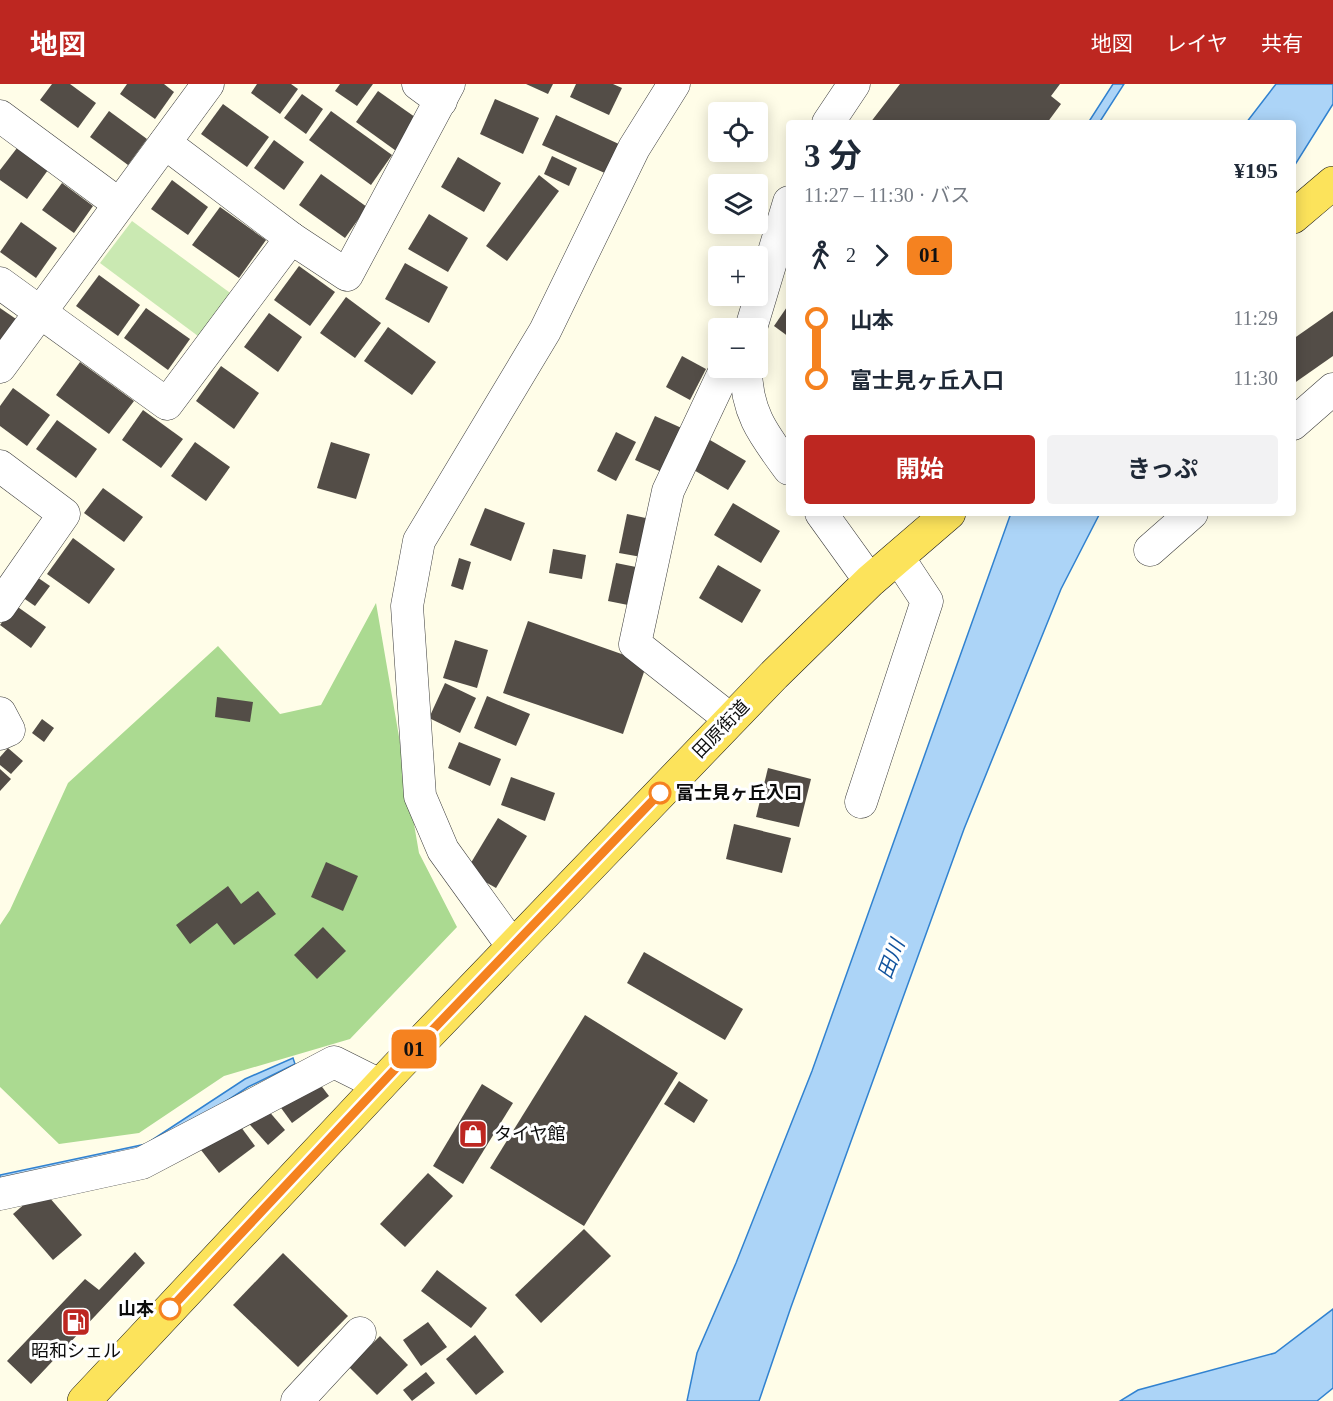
<!DOCTYPE html>
<html lang="ja">
<head>
<meta charset="utf-8">
<style>
  body { margin:0; font-family:"Times New Roman","Noto Sans JP",serif; background:#f2f2f3; color:#1f2937; height:100vh; display:flex; flex-direction:column; font-size:22px; white-space:nowrap }
  * { box-sizing:border-box; margin:0 }
  p { font-size:20px; color:#747a83 }
  .icon { flex:none; width:33px; height:33px; fill:none; stroke:currentColor; stroke-width:2; stroke-linecap:round; stroke-linejoin:round }
  .map { position:relative; flex:1; overflow:hidden }
  .sheet { position:absolute; left:786px; top:36px; width:510px; height:396px; display:flex; flex-direction:column; background:#fff; border-radius:6px; box-shadow:0 3px 15px #0003 }
  .sheet>* { flex:none }
  .badge { padding:0 12px; border-radius:9px; font-size:21px; line-height:39px }
  .tools { position:absolute; left:708px; top:18px; display:grid; gap:12px }
  .tools a { display:grid; place-items:center; width:60px; height:60px; border-radius:6px; background:#fff; box-shadow:0 3px 15px #0003; font-size:30px }
  .map>.badge { position:absolute; translate:-50% -50%; box-shadow:0 0 0 3px #fff }
  .legs { display:flex; align-items:center; gap:9px; height:66px; padding:0 18px; font-size:20px }
  .legs p { margin-inline-start:auto }
  .headline { display:flex; align-items:center; justify-content:space-between; height:102px; padding:0 18px }
  h1 { font-size:33px; font-weight:700; line-height:45px }
  .action { display:flex; gap:12px; margin-top:auto; padding:12px 18px }
  .action a { flex:1; height:69px; border-radius:6px; background:#bd2721; color:#fff; font-size:24px; font-weight:700; line-height:69px; text-align:center }
  .action a+a { background:#f2f2f3; color:#1f2937 }
  ul { padding:0 18px; list-style:none }
  li { display:flex; align-items:center; gap:21px; height:60px; font-size:22px }
  li i { display:grid; place-items:center; width:9px; height:100%; margin:0 8px; background:currentColor }
  li i::after { content:''; width:15px; height:15px; margin:-8px; border:4px solid; border-radius:50%; background:#fff }
  li p { margin-inline-start:auto }
  li:first-child i { background:linear-gradient(#0000 50%,currentColor 0) }
  li:last-child i { background:linear-gradient(currentColor 50%,#0000 0) }
  header { display:flex; align-items:center; gap:36px; box-sizing:border-box; height:84px; padding:0 30px; background:#bd2721; color:#fff }
  header strong { font-size:28px }
  nav { display:flex; gap:33px; margin-inline-start:auto; font-size:21px }
  .map>svg:first-child { display:block }
  .green { fill:#cae9b2 }
  .forest { fill:#abda91 }
  .water { fill:#acd4f7; stroke:#3182d0; stroke-width:1.5 }
  .building { fill:#534d47 }
  .lines { fill:none; stroke-linecap:round; stroke-linejoin:round }
  .minor-casing { stroke:#3e3e3e; stroke-width:33 }
  .major-casing { stroke:#1c1c1c; stroke-width:34 }
  .minor { stroke:#fff; stroke-width:32 }
  .major { stroke:#fce35b; stroke-width:33 }
  .line-1-casing { stroke:#fff; stroke-width:14 }
  .line-1 { stroke:#f58220; stroke-width:9 }
  .stop-1-dot { fill:#fff; stroke:#f58220; stroke-width:3 }
  .labels { text-anchor:middle; dominant-baseline:central; stroke-width:6; stroke-linejoin:round; paint-order:stroke }
  .street-label { font-size:18px; fill:#0b0b0b; stroke:#fff }
  .stop-label { font-size:18px; font-weight:bold; fill:#0b0b0b; stroke:#fff; text-anchor:start }
  .poi-label { font-size:18px; fill:#0b0b0b; stroke:#fff; text-anchor:start }
  .water-label { font-size:20px; font-style:italic; fill:#12549e; stroke:#fff }
</style>
</head>
<body>
<header>
<strong>地図</strong>
<nav><a>地図</a><a>レイヤ</a><a>共有</a></nav>
</header>
<div class="map">
<svg width="1333" height="1317" viewBox="0 0 1333 1317">
  <rect width="100%" height="100%" fill="#fffde8"/>
  <!-- green -->
  <polygon class="green" points="132,137 233,211 202,255 100,179"/>
  <!-- forest -->
  <polygon class="forest" points="376,519 419,769 457,843 350,955 224,992 139,1049 59,1060 0,1003 0,841 10,826 68,699 218,562 280,630 321,621"/>
  <!-- water -->
  <g class="water">
    <polygon points="1113,0 1124,0 1099,39 1088,39"/>
    <polygon points="1276,0 1333,0 1333,20 1293,84 1293,39 1246,39"/>
    <polygon points="1011,429 1100,429 1061,505 964,745 791,1223 759,1317 687,1317 697,1269 736,1179 812,987"/>
    <polygon points="293,974 295,980 248,1003 148,1068 0,1100 0,1091 146,1060 245,995"/>
    <polygon points="1333,1225 1333,1304 1317,1317 1120,1317 1138,1306 1275,1269"/>
  </g>
  <!-- building -->
  <g class="building">
    <polygon points="52,0 70,0 96,19 78,44 40,16"/>
    <polygon points="127,0 164,0 174,8 155,35 120,10"/>
    <polygon points="257,0 291,0 298,5 280,30 251,9"/>
    <polygon points="340,0 373,0 357,22 335,7"/>
    <polygon points="526,0 553,0 548,10"/>
    <polygon points="576,0 613,0 622,4 609,31 570,13"/>
    <polygon points="900,0 1060,0 1051,12 1061,20 1047,39 870,39"/>
    <polygon points="378,7 422,38 399,69 356,38"/>
    <polygon points="302,10 323,25 306,50 284,34"/>
    <polygon points="495,15 539,34 523,70 480,50"/>
    <polygon points="223,20 269,53 247,83 201,50"/>
    <polygon points="109,27 147,55 128,81 90,53"/>
    <polygon points="331,27 392,71 371,101 309,56"/>
    <polygon points="556,31 621,61 607,90 542,61"/>
    <polygon points="274,56 304,78 284,106 254,84"/>
    <polygon points="17,64 48,86 27,115 0,96 0,86"/>
    <polygon points="552,72 577,84 569,102 544,90"/>
    <polygon points="458,73 501,99 484,128 441,103"/>
    <polygon points="321,90 367,123 345,154 299,121"/>
    <polygon points="539,91 559,107 507,177 486,162"/>
    <polygon points="172,96 208,123 188,151 151,125"/>
    <polygon points="62,99 93,122 74,149 42,126"/>
    <polygon points="220,123 266,156 239,194 192,161"/>
    <polygon points="429,130 468,154 448,188 408,165"/>
    <polygon points="21,138 57,164 36,194 0,168"/>
    <polygon points="405,179 448,203 429,239 385,215"/>
    <polygon points="299,182 335,208 310,242 274,216"/>
    <polygon points="99,191 140,221 118,252 76,222"/>
    <polygon points="346,213 381,239 355,274 320,249"/>
    <polygon points="789,220 789,253 774,242"/>
    <polygon points="0,224 16,235 0,257"/>
    <polygon points="146,224 190,255 168,286 124,254"/>
    <polygon points="1333,227 1333,272 1293,300 1293,255"/>
    <polygon points="269,229 302,253 278,288 244,263"/>
    <polygon points="388,243 436,278 412,311 364,277"/>
    <polygon points="682,272 706,285 690,316 666,303"/>
    <polygon points="80,278 134,317 109,350 56,311"/>
    <polygon points="221,282 259,309 234,345 196,317"/>
    <polygon points="13,304 50,331 27,362 0,342 0,322"/>
    <polygon points="143,326 183,355 161,384 122,356"/>
    <polygon points="655,332 686,346 666,390 635,376"/>
    <polygon points="57,336 97,365 76,394 36,365"/>
    <polygon points="616,348 636,358 616,397 597,387"/>
    <polygon points="710,356 746,377 728,406 692,385"/>
    <polygon points="195,358 230,383 206,417 171,392"/>
    <polygon points="331,358 370,370 356,415 317,404"/>
    <polygon points="103,404 143,433 124,458 84,429"/>
    <polygon points="733,419 780,447 761,479 714,451"/>
    <polygon points="485,424 525,439 511,477 470,461"/>
    <polygon points="627,430 655,436 647,474 619,469"/>
    <polygon points="73,454 115,485 89,520 47,490"/>
    <polygon points="553,465 586,471 582,495 549,489"/>
    <polygon points="459,474 471,478 463,506 451,502"/>
    <polygon points="616,479 646,485 638,523 608,517"/>
    <polygon points="718,481 761,506 742,539 699,514"/>
    <polygon points="34,491 50,502 35,522 19,511"/>
    <polygon points="15,521 46,543 31,564 0,541"/>
    <polygon points="528,537 647,579 623,650 503,609"/>
    <polygon points="455,556 488,566 477,604 443,594"/>
    <polygon points="445,599 476,614 460,649 429,634"/>
    <polygon points="487,612 530,630 516,662 474,644"/>
    <polygon points="217,613 253,618 250,638 215,633"/>
    <polygon points="42,635 54,644 44,658 32,649"/>
    <polygon points="459,658 501,675 490,702 448,684"/>
    <polygon points="8,664 23,677 11,690 0,681 0,673"/>
    <polygon points="768,684 811,695 799,743 756,733"/>
    <polygon points="0,685 11,695 0,707"/>
    <polygon points="511,693 555,709 545,737 501,721"/>
    <polygon points="498,734 527,752 496,804 466,787"/>
    <polygon points="734,740 791,754 782,789 726,775"/>
    <polygon points="326,778 358,792 343,827 311,813"/>
    <polygon points="228,802 241,820 258,807 276,830 234,861 217,839 190,860 176,841"/>
    <polygon points="323,843 346,867 317,895 294,871"/>
    <polygon points="644,868 743,925 725,956 627,899"/>
    <polygon points="585,931 678,989 584,1142 490,1084"/>
    <polygon points="313,991 329,1012 292,1039 276,1017"/>
    <polygon points="679,997 708,1016 694,1039 664,1020"/>
    <polygon points="482,1000 513,1019 463,1100 433,1082"/>
    <polygon points="261,1018 285,1046 268,1061 243,1033"/>
    <polygon points="238,1039 255,1062 219,1089 201,1066"/>
    <polygon points="428,1089 453,1112 405,1163 380,1140"/>
    <polygon points="42,1105 82,1151 53,1176 13,1130"/>
    <polygon points="584,1145 611,1172 541,1239 515,1211"/>
    <polygon points="135,1168 145,1179 31,1300 7,1277 85,1195 99,1206"/>
    <polygon points="283,1169 348,1232 298,1283 233,1221"/>
    <polygon points="437,1186 487,1224 471,1244 421,1207"/>
    <polygon points="428,1238 447,1263 421,1282 403,1256"/>
    <polygon points="475,1251 504,1288 476,1311 446,1275"/>
    <polygon points="380,1252 408,1281 377,1311 349,1283"/>
    <polygon points="426,1288 435,1299 412,1317 403,1306"/>
  </g>
  <g class="lines">
    <!-- minor casing -->
    <g class="minor-casing">
      <g id="minor">
        <polyline points="418,0 441,17"/>
        <polyline points="0,32 119,120"/>
        <polyline points="828,39 854,0"/>
        <polyline points="165,59 291,154"/>
        <polyline points="0,199 167,320 291,154 347,191 449,0"/>
        <polyline points="751,244 789,118"/>
        <polyline points="0,283 208,0"/>
        <polyline points="726,284 668,407 635,560 730,635"/>
        <path d="M746 284C746 329 764 351 789 385"/>
        <polyline points="1293,340 1333,305"/>
        <polyline points="0,382 64,430 0,522"/>
        <polyline points="821,429 870,497"/>
        <polyline points="1150,466 1192,429"/>
        <polyline points="0,629 9,646 0,650"/>
        <polyline points="861,718 927,517 898,473"/>
        <polyline points="513,863 443,766 420,712 407,522 419,457 545,247 634,64 674,0"/>
        <polyline points="0,1110 142,1079 334,978 380,1001"/>
        <polyline points="297,1317 360,1249"/>
      </g>
    </g>
    <!-- major casing -->
    <g class="major-casing">
      <g id="major">
        <polyline points="1293,133 1333,99"/>
        <polyline points="84,1317 397,983 774,591 870,497 949,429"/>
      </g>
    </g>
    <!-- minor -->
    <use href="#minor" class="minor"/>
    <!-- major -->
    <use href="#major" class="major"/>
  </g>
  <g class="lines">
    <!-- line-1 casing -->
    <g class="line-1-casing">
      <polyline id="line-1" points="170,1225 397,983 660,709"/>
    </g>
    <!-- line-1 -->
    <use href="#line-1" class="line-1"/>
  </g>
  <!-- icons -->
  <defs>
    <g id="shop-square" transform="scale(1.5)"><rect x="-9" y="-9" width="18" height="18" rx="4" fill="#bd2721" stroke="#fff"/><path d="M-5-2.5h2.3a2.7 3.5 0 0 1 5.4 0H5L5.5 6h-11ZM-1.5-2.5h3a1.5 2.3 0 0 0-3 0Z" fill="#fff"/></g>
    <g id="fuel-square" transform="scale(1.5)"><rect x="-9" y="-9" width="18" height="18" rx="4" fill="#bd2721" stroke="#fff"/><path d="M-5.5-6h7V0h2V4h1.3V-2.5L3-4.5l.8-.8L6-3V5H2.5V1h-1V6h-7ZM-4.2-4.7v3.2H.2V-4.7Z" fill="#fff"/></g>
  </defs>
  <g fill-rule="evenodd">
    <use href="#shop-square" x="473" y="1050"/>
    <use href="#fuel-square" x="76" y="1238"/>
  </g>
  <!-- markers -->
  <g class="stop-1-dot">
    <circle cx="660" cy="709" r="10"/>
    <circle cx="170" cy="1225" r="10"/>
  </g>
  <g class="labels">
    <!-- street labels -->
    <g class="street-label">
      <text transform="translate(721 645) rotate(-46)">田原街道</text>
    </g>
    <!-- stop labels -->
    <g class="stop-label">
      <text x="676" y="709">富士見ヶ丘入口</text>
      <text x="154" y="1225" text-anchor="end">山本</text>
    </g>
    <!-- poi labels -->
    <g class="poi-label">
      <text x="494" y="1050">タイヤ館</text>
      <text x="76" y="1267" text-anchor="middle">昭和シェル</text>
    </g>
    <!-- water labels -->
    <g class="water-label">
      <text transform="translate(891 875) rotate(-69)">田川</text>
    </g>
  </g>
</svg>
<div class="tools">
<a><svg class="icon" aria-label="locate" viewBox="0 0 24 24"><circle cx="12" cy="12" r="6"/><path d="M12 2v4M12 18v4M2 12h4M18 12h4"/></svg></a>
<a><svg class="icon" aria-label="layers" viewBox="0 0 24 24"><path d="M12 4l9 5-9 5-9-5zM3 14l9 5 9-5"/></svg></a>
<a>+</a>
<a>−</a>
</div>
<b class="badge" style="left:414px;top:965px;background:#f58220;color:#111">01</b>
<section class="sheet">
<div class="headline"><div><h1>3 分</h1><p>11:27 – 11:30 · バス</p></div><b>¥195</b></div>
<div class="legs"><svg class="icon" aria-label="walk" viewBox="0 0 24 24"><circle cx="13" cy="4" r="2"/><path d="M13 8l-2 6 4 7M11 14l-3 7M7 12l3-4h3l4 4"/></svg>2<svg class="icon" aria-label="forward" viewBox="0 0 24 24"><path d="M9 5l7 7-7 7"/></svg><b class="badge" style="background:#f58220;color:#111">01</b></div>
<ul>
<li><i style="color:#f58220"></i><b>山本</b><p>11:29</p></li>
<li><i style="color:#f58220"></i><b>富士見ヶ丘入口</b><p>11:30</p></li>
</ul>
<div class="action"><a>開始</a><a>きっぷ</a></div>
</section>
</div>
</body>
</html>
